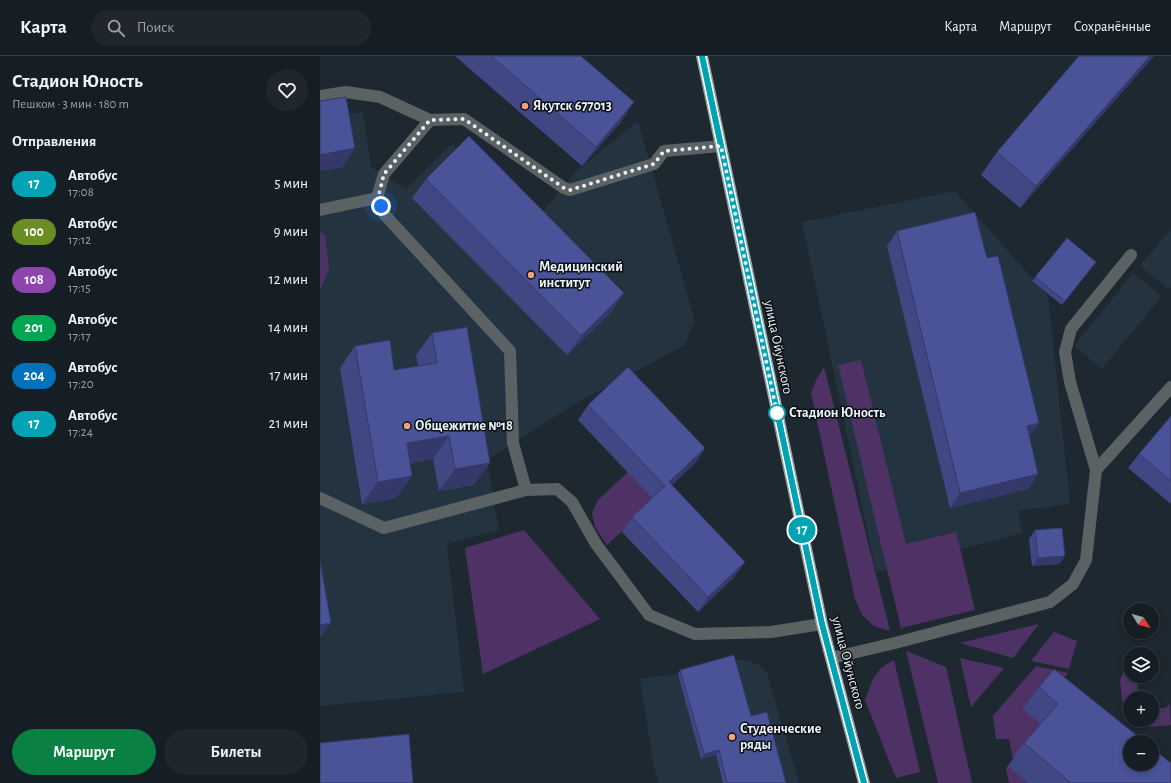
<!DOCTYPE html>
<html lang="ru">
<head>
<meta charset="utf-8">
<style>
  body { margin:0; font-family:"Alegreya Sans",sans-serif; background:#1f272d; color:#f1f3f6; height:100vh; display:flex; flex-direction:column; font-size:15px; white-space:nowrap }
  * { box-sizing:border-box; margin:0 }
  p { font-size:13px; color:#9ea2a7 }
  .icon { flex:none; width:22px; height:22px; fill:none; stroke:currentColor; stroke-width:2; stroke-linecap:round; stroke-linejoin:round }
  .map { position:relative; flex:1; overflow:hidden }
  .panel { display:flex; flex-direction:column; background:#161e25; width:320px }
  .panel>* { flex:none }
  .badge { padding:0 8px; border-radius:13px; font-size:14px; line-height:26px }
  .needle { width:26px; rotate:127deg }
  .controls { position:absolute; left:803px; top:547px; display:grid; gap:8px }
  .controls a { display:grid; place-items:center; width:36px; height:36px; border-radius:50%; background:#161e25; box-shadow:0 2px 6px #0003,0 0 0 1px #353c42; font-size:20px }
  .you { position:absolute; width:20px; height:20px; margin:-10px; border:3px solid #fff; border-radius:50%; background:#1a73e8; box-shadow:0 0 0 6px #1a73e833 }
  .map>.badge { position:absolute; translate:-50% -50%; box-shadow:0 0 0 2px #fff }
  h2 { padding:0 12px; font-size:15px; line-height:36px }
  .round { display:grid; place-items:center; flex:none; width:42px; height:42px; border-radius:21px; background:#1f272d }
  .overview { display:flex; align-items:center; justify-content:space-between; height:68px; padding:0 12px }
  h1 { font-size:19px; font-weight:600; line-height:30px }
  .button { display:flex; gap:8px; margin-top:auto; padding:8px 12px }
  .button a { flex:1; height:46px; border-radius:24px; background:#0b8043; color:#fff; font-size:16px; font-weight:600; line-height:46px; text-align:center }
  .button a+a { background:#1f272d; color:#f1f3f6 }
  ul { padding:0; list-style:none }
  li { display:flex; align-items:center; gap:12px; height:48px; padding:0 12px }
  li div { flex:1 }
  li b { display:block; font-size:15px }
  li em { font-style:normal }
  li .badge { min-width:44px; font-weight:700; text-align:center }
  header { display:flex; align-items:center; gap:24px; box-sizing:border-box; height:56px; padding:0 20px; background:#161e25; border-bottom:1px solid #353c42 }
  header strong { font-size:19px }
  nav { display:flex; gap:22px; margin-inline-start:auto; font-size:14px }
  .search { width:280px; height:36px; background:#1f272d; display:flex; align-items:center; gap:10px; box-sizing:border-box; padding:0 14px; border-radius:22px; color:#9ea2a7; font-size:15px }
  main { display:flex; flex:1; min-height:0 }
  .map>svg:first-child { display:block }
  .built { fill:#233340 }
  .green { fill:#4e3265 }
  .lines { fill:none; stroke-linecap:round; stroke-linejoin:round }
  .lane { stroke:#5b6264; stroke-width:12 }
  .primary { stroke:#8d9da1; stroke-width:12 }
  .wall { fill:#404783 }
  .shaded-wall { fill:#34396a }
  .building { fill:#4a5298; stroke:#34396a }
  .line-casing { stroke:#fff; stroke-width:9 }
  .line { stroke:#00a3b4; stroke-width:6 }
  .walk { stroke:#ecf3f9; stroke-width:4; stroke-dasharray:0 7.2 }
  .poi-dot { fill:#f3a081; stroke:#0c1115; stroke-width:1.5 }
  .stop-dot { fill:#fff; stroke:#00a3b4; stroke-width:2 }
  .labels { text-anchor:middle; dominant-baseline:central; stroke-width:3; stroke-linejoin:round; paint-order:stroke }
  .poi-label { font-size:14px; font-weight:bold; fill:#ecf3f9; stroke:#0c1115; text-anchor:start }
  .street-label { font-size:14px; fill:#ecf3f9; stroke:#0c1115 }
  .stop-label { font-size:14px; font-weight:bold; fill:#ecf3f9; stroke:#0c1115; text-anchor:start }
</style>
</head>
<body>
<header>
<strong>Карта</strong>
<div class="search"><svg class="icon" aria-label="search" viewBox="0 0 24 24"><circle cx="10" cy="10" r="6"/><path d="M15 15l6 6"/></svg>Поиск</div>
<nav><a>Карта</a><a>Маршрут</a><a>Сохранённые</a></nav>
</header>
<main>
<section class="panel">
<div class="overview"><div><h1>Стадион Юность</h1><p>Пешком · 3 мин · 180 m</p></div><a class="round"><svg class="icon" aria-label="heart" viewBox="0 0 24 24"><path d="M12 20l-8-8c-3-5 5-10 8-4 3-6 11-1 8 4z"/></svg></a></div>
<h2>Отправления</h2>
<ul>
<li><span class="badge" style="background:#00a3b4;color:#fff">17</span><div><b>Автобус</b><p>17:08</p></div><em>5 мин</em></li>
<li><span class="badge" style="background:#6b8e23;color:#fff">100</span><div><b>Автобус</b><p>17:12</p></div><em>9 мин</em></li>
<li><span class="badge" style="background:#8e44ad;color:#fff">108</span><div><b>Автобус</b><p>17:15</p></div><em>12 мин</em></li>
<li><span class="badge" style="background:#00a651;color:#fff">201</span><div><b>Автобус</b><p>17:17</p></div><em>14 мин</em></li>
<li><span class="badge" style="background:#0072bc;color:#fff">204</span><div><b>Автобус</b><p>17:20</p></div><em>17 мин</em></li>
<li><span class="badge" style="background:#00a3b4;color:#fff">17</span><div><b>Автобус</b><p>17:24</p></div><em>21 мин</em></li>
</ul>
<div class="button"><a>Маршрут</a><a>Билеты</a></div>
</section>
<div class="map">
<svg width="851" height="727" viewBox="0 0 851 727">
  <rect width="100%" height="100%" fill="#1e2831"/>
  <!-- built -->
  <g class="built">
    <polygon points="43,56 51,111 86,133 129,90 134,89 146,111 209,172 256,115 318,65 375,265 365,289 258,346 167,404 179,474 127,488 144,636 0,650 0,60"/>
    <polygon points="635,135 728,240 750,448 698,455 702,477 556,516 482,166"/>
    <polygon points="851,173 851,230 848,233 820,210"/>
    <polygon points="813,217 842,240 782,313 754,290"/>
    <polygon points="411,603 428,605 439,609 447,617 479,727 338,727 333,706 320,623 358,618"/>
  </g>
  <!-- green -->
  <g class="green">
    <polygon points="0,176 5,179 9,214 0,234"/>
    <polygon points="541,304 586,488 636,476 655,554 581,572 518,309"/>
    <polygon points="504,311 570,575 554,570 542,559 535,543 491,337 496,324"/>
    <polygon points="308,416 335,445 287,489 275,471 272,457 278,444"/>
    <polygon points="204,474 280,563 163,618 145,492"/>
    <polygon points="719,568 693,602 640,587"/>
    <polygon points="734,576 757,585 749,613 711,605"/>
    <polygon points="586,595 626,611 652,727 618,727"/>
    <polygon points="640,602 684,612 651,651"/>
    <polygon points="574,604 600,716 576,722 545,644 553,623 561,612"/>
    <path d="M806 609 810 612V620H820C817 627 816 636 821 642H810V657L802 645 800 624Z"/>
    <polygon points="716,610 748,617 726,643 723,670 726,727 689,727 686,712 693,703 689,683 676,683 673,660"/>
    <polygon points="850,648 851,669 830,671 816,664 832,664 832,652 845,652"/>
  </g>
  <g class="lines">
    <!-- lane -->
    <g class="lane">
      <polyline points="0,40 26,36 60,41 110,64 144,63 244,132 250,134 334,108 344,95 401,90"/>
      <polyline points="110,64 64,118 57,142 64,158 190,295 193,387 206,434 237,433 252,446 276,488 329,559 375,578 451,576 502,568"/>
      <polyline points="0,154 57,142"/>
      <polyline points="776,414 750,326 745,296 751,273 811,199"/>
      <polyline points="0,442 64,472 206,434"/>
      <polyline points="511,602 575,587 730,546 753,528 766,504 776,414 851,331"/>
    </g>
    <!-- primary -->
    <polyline class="primary" points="382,0 502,568 544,727"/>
  </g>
  <!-- wall -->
  <g class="wall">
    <polygon points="135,0 261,0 301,66 262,110"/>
    <polygon points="759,0 834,0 700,152 661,119 677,96"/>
    <polygon points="106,123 304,237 291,256 247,299 92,142"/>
    <polygon points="577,175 709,380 718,418 708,433 630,452 567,190"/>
    <polygon points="776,206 742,249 712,225 715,221"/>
    <polygon points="112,277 154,429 119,435 113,403 90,407 92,420 76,442 42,448 20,312 35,290 74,314 98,310 96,299"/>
    <polygon points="268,349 385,392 375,407 352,429 425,506 414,521 378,556 302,476 312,461 332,442 258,364"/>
    <polygon points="851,360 851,448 808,412 819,398"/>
    <polygon points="715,474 745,500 739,508 712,510 709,483"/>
    <polygon points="360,614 431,660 466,727 403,727 396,699 381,703 358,618"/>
    <polygon points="719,631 851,727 708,727 688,710 704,687 720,668 703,653"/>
  </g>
  <!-- shaded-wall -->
  <g class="shaded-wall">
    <polygon points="830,0 834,0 700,152 716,130"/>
    <polygon points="314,46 301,66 262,110 276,91"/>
    <polygon points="35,92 22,112 0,115 0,99"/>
    <polygon points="304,237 291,256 247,299 261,280"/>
    <polygon points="719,367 708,382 707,370"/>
    <polygon points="129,380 113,403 71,410 87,387"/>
    <polygon points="385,392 375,407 339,441 349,426"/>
    <polygon points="170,407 154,429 119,435 135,413"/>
    <polygon points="718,418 708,433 630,452 640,437"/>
    <polygon points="92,420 76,442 42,448 58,426"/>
    <polygon points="745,500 739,508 712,510 718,502"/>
    <polygon points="425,506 414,521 378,556 388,541"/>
    <polygon points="11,567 0,582 0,569"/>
    <polygon points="399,694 396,699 381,703 384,698"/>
  </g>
  <!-- building -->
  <g class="building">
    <polygon points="171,0 261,0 314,46 276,91"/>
    <polygon points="759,0 830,0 716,130 677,96"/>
    <polygon points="26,41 35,92 0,99 0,45"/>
    <polygon points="149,80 304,237 261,280 106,123"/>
    <polygon points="655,156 667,202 678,200 719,367 707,370 718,418 640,437 577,175"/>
    <polygon points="747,182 776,206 745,245 715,221"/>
    <polygon points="147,271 170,407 135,413 129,380 87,387 92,420 58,426 35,290 70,284 74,314 117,307 112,277"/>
    <polygon points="308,311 385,392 349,426 425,506 388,541 312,461 345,430 268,349"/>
    <polygon points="851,360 851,425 819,398"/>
    <polygon points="742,472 745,500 718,502 715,474"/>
    <polygon points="0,504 11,567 0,569"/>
    <polygon points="414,599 431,660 447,656 466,727 407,727 399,694 384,698 360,614"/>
    <polygon points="734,613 825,686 810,686 810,708 832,708 832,692 851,707 851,727 751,727 704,687 738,648 719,631"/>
    <polygon points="89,678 93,727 0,727 0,687"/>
  </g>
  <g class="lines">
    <!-- line casing -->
    <g class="line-casing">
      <polyline id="line" points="382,0 502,568 544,727"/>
    </g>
    <!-- line -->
    <use href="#line" class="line"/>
    <!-- walk -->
    <polyline class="walk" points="61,150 58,142 64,118 110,64 144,63 244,132 250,134 334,108 344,95 401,90 457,357"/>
  </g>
  <!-- markers -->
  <g class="poi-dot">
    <circle cx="205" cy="50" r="4"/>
    <circle cx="211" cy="219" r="4"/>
    <circle cx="87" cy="370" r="4"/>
    <circle cx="412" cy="681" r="4"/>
  </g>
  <circle class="stop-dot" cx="457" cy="357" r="8"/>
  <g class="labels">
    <!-- poi labels -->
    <g class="poi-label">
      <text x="213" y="50">Якутск 677013</text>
      <text x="219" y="211">Медицинский<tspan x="219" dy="16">институт</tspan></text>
      <text x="95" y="370">Общежитие №18</text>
      <text x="420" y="673">Студенческие<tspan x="420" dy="16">ряды</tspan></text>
    </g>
    <!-- street labels -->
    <g class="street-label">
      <text transform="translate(458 291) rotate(78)">улица Ойунского</text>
      <text transform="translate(528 607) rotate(75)">улица Ойунского</text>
    </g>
    <!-- stop labels -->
    <g class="stop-label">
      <text x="469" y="357">Стадион Юность</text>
    </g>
  </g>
</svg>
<div class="controls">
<a><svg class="needle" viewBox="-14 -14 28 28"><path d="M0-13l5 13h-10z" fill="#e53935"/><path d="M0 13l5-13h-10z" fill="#9ea2a7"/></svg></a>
<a><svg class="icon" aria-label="layers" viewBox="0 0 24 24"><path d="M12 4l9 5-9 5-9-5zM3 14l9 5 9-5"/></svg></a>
<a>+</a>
<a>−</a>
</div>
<div class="you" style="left:61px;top:150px"></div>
<b class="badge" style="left:482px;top:474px;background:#00a3b4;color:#fff">17</b>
</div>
</main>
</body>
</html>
